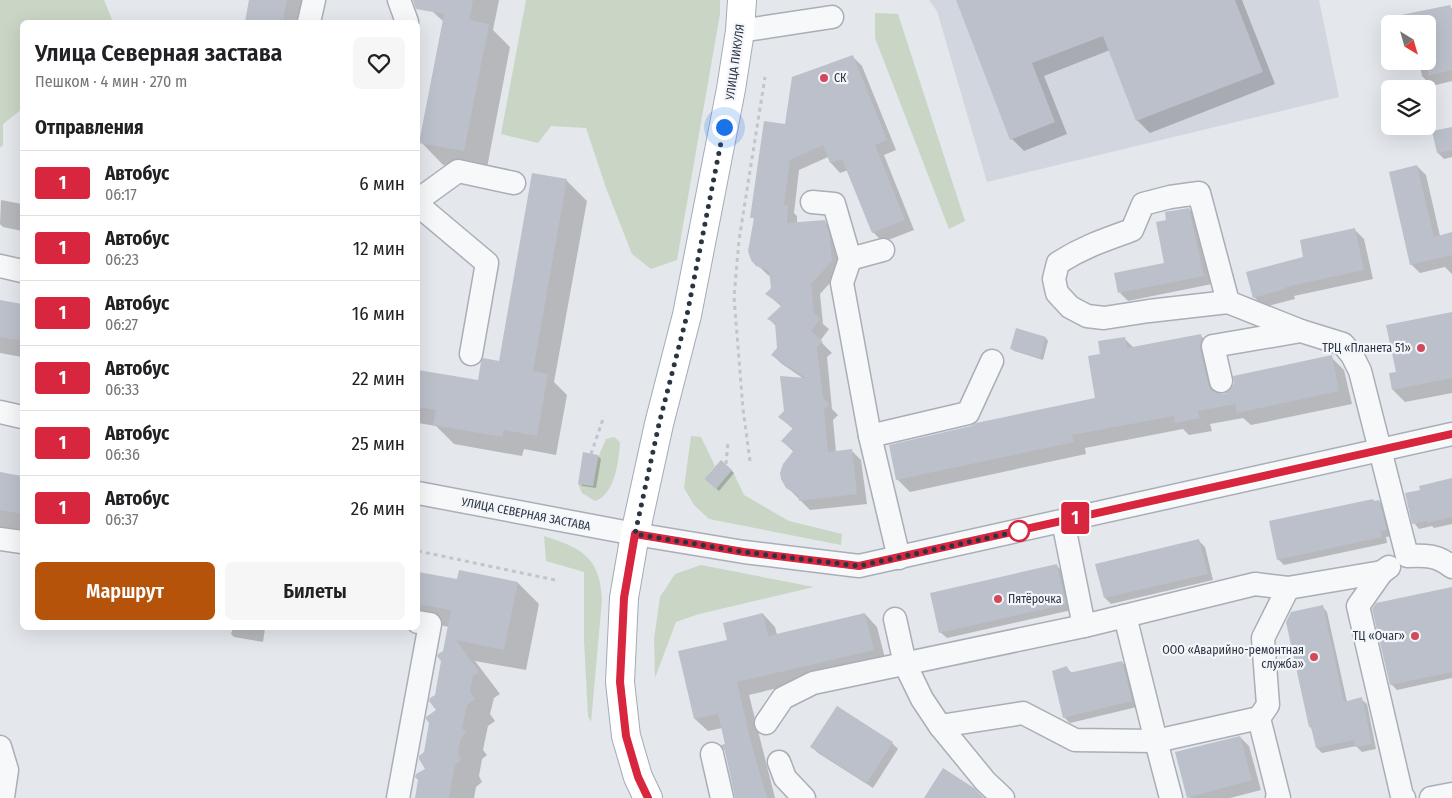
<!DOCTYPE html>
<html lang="ru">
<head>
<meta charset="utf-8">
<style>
  body { margin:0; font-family:"Fira Sans Condensed",sans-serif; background:#f6f6f6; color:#202124; height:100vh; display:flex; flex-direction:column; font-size:19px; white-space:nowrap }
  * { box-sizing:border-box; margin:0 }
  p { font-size:16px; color:#757577 }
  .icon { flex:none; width:28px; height:28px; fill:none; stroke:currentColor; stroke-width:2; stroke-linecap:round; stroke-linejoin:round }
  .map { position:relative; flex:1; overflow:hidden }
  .panel { position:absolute; left:20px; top:20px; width:400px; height:610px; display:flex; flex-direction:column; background:#fff; border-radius:8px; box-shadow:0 5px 20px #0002 }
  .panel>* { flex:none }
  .badge { padding:0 10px; border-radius:4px; font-size:18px; line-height:32px }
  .needle { width:32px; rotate:143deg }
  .fabs { position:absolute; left:1381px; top:15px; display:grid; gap:10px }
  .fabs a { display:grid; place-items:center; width:55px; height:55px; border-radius:8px; background:#fff; box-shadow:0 5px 20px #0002; font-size:25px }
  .you { position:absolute; width:25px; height:25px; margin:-12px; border:4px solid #fff; border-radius:50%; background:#1a73e8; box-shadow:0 0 0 8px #1a73e833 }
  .map>.badge { position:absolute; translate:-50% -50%; box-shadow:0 0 0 2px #fff }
  h2 { padding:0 15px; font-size:19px; line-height:45px }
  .round { display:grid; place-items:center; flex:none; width:52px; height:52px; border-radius:8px; background:#f6f6f6 }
  .overview { display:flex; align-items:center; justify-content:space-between; height:85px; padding:0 15px }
  h1 { font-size:24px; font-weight:600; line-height:38px }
  .button { display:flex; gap:10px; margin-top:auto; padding:10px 15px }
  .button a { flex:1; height:58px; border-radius:8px; background:#b45309; color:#fff; font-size:20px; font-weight:600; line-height:58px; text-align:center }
  .button a+a { background:#f6f6f6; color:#202124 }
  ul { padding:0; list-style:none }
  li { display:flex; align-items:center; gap:15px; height:65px; padding:0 15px; border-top:1px solid #e0e0e0 }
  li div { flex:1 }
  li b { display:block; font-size:19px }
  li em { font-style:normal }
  li .badge { min-width:55px; font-weight:700; text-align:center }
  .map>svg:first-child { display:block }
  .built { fill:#d2d6de }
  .green { fill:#c9d6c5 }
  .shadow { fill:#0003 }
  .building { fill:#bbc0ca }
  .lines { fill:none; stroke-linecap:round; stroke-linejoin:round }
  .minor-casing { stroke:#a9aeb7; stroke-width:25 }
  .major-casing { stroke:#a3abb8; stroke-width:30 }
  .path { stroke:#c2c5cb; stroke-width:3; stroke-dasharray:4 4; stroke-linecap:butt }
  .minor { stroke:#f7f8fa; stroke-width:22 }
  .major { stroke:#fff; stroke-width:28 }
  .line-casing { stroke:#fff; stroke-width:11 }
  .line { stroke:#d7263d; stroke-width:8 }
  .walk { stroke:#2b3445; stroke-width:5; stroke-dasharray:0 9 }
  .poi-dot { fill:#d1495b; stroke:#f4f6f9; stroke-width:2 }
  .stop-dot { fill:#fff; stroke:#d7263d; stroke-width:2.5 }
  .labels { text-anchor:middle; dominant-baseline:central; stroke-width:4.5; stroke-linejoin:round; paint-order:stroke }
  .street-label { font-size:12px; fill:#2b3445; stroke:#f4f6f9 }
  .poi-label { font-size:12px; fill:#2b3445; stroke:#f4f6f9; text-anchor:end }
</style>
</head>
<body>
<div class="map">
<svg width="1452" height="798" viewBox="0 0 1452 798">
  <rect width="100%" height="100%" fill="#e4e7ec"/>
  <!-- built -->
  <polygon class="built" points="929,0 1319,0 1339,97 987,182 937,11"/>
  <!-- green -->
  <g class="green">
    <polygon points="0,0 104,0 113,22 22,22 22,109 3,124 3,145 0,148"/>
    <polygon points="526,0 720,0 720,14 677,260 651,269 632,254 606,188 586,128 551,126 538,143 501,134"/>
    <polygon points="875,13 898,14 965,221 949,229 875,38"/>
    <polygon points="691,436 701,437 715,466 704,479 716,489 732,470 744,495 789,521 842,534 841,545 709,519 694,505 684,488"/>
    <path d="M614 437 620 442C619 460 615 495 595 501L582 493 578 484 593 486 599 455 606 439Z"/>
    <path d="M544 536C582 548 600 557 602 600L591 722 588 716 584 640V572L546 561Z"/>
    <polygon points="701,565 814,587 699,614 676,622 655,678 654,639 660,597 675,574"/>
  </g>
  <!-- shadow -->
  <g class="shadow">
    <polygon points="250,0 313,0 309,22 246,22"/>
    <polygon points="435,0 499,0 493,30 510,47 486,173 443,165 421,142 444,22 433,12"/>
    <polygon points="957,0 1242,0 1275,84 1150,133 1137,120 1110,50 1044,76 1067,134 1024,151 1012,139"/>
    <polygon points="1450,6 1452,9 1452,81 1432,86 1422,76 1419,61 1428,61 1428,24"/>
    <polygon points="852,56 862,66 896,150 884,155 914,230 883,242 873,232 848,170 840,173 831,163 828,157 799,170 794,213 797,216 797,223 824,221 834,231 841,271 820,294 823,324 829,329 820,341 832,353 827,357 832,409 838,415 833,420 836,452 851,450 861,460 867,504 810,510 787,487 794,452 782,441 793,429 780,417 785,411 804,379 782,364 772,355 779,349 776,326 769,319 782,307 767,294 772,288 771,277 768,275 752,260 755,220 752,217 786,126"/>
    <polygon points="1452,128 1452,157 1444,159 1438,153"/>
    <polygon points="1417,166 1426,175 1440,236 1452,233 1452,274 1445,267 1420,273 1411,264"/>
    <polygon points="566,180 587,201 554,382 567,395 556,455 524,449 522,456 454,444 436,426 418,423 418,371 479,382 500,362"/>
    <polygon points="1,200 22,204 22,231 3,227 0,224"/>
    <polygon points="1189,209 1197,217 1212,284 1128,301 1120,293 1166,263 1168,221"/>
    <polygon points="1355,230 1364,239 1373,279 1294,296 1295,299 1264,307 1254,297 1305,258"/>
    <polygon points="0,301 22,305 22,357 0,353"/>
    <polygon points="1452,313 1452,393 1405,402 1393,390 1390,374 1397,373"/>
    <polygon points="1201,336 1214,349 1213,363 1220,395 1225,395 1331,357 1344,370 1352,404 1251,425 1243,418 1210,424 1212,431 1189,435 1183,429 1085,448 1086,454 910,492 897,479 1097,399 1101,355 1124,338 1134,348"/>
    <polygon points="1046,338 1048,341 1043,360 1014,351 1012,349"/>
    <polygon points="584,454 598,456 601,459 596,488 582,486 579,483"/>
    <polygon points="721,461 734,473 719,491 706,479"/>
    <polygon points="0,473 22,477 22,532 0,528"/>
    <polygon points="1452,479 1452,524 1434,528 1432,526 1419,529 1414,523 1421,491"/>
    <polygon points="1379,501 1385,507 1392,536 1386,537 1387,543 1284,565 1278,559 1375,502"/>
    <polygon points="1199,541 1205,547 1213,580 1111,604 1105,598"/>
    <polygon points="1057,566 1063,572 1072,610 947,638 940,632"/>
    <polygon points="418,573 458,581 518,583 539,604 526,670 475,661 500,694 494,698 490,714 495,721 488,726 483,750 487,755 482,759 479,776 482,782 476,787 474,798 416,798 427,769 425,753 431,722 437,711 436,696 449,627 418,621"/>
    <polygon points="1452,588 1452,678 1397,690 1391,684"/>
    <polygon points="1322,606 1327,612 1347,702 1361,699 1367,704 1376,749 1362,752 1356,746 1322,753 1317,748 1313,730 1310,727"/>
    <polygon points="763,614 775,627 777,635 865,614 877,627 886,662 749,695 775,798 736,798 722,728 708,731 695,719 728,641"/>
    <polygon points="233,628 265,628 263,642 234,637 231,634"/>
    <polygon points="1122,662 1128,668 1137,707 1070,723 1064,717 1067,668 1073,674"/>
    <polygon points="1240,737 1249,746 1261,790 1230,798 1189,798"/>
    <polygon points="892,743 898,749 873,788 818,753 812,747"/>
  </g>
  <!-- building -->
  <g class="building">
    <polygon points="249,0 287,0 283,22 245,22"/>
    <polygon points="413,0 473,0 469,20 489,24 464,151 419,143 444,14 416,9"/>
    <polygon points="956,0 1235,0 1263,72 1136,121 1103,36 1032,63 1055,122 1010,140"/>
    <polygon points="1450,5 1452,14 1452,70 1428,76 1428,24 1397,24 1396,16"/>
    <polygon points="853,55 887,140 875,145 905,220 872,233 842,159 830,163 823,145 790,160 784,205 788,205 787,223 825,220 830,237 832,261 811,284 814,313 820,319 811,331 823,342 817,347 823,398 829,404 824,410 828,452 852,449 857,494 799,501 799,496 786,488 781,479 780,473 783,464 794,450 781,441 793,428 778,417 784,411 780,376 806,378 771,355 777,348 775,323 767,319 782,305 765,294 771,288 769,271 756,266 751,260 748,251 754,218 750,218 764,121 785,124 792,77"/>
    <polygon points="1452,127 1452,150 1437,153 1432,131"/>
    <polygon points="1417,165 1434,237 1452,232 1452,255 1410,265 1389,172"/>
    <polygon points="532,173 567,179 533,371 548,374 537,436 504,430 502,437 433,425 436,410 418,407 418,370 478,380 481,362 483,358 499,361"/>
    <polygon points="1189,208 1204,276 1118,293 1114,273 1164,263 1156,222 1166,220 1165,212"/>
    <polygon points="1355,228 1364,270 1286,287 1286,289 1253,298 1246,272 1303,257 1300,240"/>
    <polygon points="0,300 22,304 22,341 0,337"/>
    <polygon points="1452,312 1452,378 1392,390 1389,373 1396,372 1386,325"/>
    <polygon points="1016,328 1046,337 1040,358 1010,349"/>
    <polygon points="1201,334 1202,339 1200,342 1200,349 1208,384 1211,390 1217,393 1224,394 1230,390 1234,384 1233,376 1332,355 1339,391 1237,413 1235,404 1198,411 1200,418 1175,423 1174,416 1072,435 1074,442 896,480 889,445 971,426 976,423 1095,398 1088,356 1100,354 1098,341 1125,337 1127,348"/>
    <polygon points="583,452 598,455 593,486 578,484"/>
    <polygon points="721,460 732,470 716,489 704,479"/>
    <polygon points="0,472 22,476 22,514 0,510"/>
    <polygon points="1452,478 1452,517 1427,523 1427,521 1412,524 1405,493 1420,490 1419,486"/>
    <polygon points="1373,499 1374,501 1379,500 1387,530 1380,531 1382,537 1277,560 1269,521"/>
    <polygon points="1199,539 1208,574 1104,598 1095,564"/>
    <polygon points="1057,564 1066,604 939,633 930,593"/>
    <polygon points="459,570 518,582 504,650 456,640 479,672 473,676 470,692 475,699 467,705 462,728 466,733 461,738 458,753 461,760 455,765 449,798 415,798 418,780 415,777 416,774 425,769 419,759 419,756 424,752 429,723 426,719 426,717 436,710 429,701 430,698 435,695 441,661 437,656 438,654 443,651 451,610 418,604 418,572 457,579"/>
    <polygon points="1452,587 1452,672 1390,685 1372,609 1376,603"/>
    <polygon points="1323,605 1344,702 1362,697 1372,744 1355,747 1354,740 1316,748 1311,727 1309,727 1286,622 1291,612"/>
    <polygon points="763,613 768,636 865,613 874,650 737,682 750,738 767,798 735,798 725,751 721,745 725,744 718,714 694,719 678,651 727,640 723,623"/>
    <polygon points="1122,661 1132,701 1063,718 1052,671 1067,666 1069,673"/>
    <polygon points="837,706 893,742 867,783 810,747"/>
    <polygon points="1240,736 1252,780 1187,798 1175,752"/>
    <polygon points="943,768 974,788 984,798 924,798"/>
  </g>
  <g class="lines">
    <!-- minor casing -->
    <g class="minor-casing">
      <g id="minor">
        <polyline points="399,0 407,22"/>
        <polyline points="309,22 314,0"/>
        <polyline points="740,31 832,17"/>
        <polyline points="418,200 458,171 514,183"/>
        <polyline points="812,202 834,204 850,259 842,283 870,436"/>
        <polyline points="418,205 487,263 471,354"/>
        <polyline points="850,259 883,250"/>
        <polyline points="0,266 22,271"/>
        <path d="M1228 302 1199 193 1170 197 1143 204 1132 230C1104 240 1083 247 1058 263L1054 279 1057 293 1070 307 1087 316 1104 318 1149 311 1228 302 1301 331"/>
        <path d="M1221 381 1213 346 1301 331 1343 344 1352 355 1360 371 1407 556C1426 555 1437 555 1452 567"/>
        <polyline points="0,412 22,417"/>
        <polyline points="418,493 635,534 744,552 859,566 1452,434"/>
        <polyline points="1063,521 1084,626"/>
        <polyline points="0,539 22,542"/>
        <polyline points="899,558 870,436 968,413 992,361"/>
        <polyline points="1389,567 1382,572 1358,606 1402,796 1404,798"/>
        <polyline points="1125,616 1156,741 1171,798"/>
        <polyline points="895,619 905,664 922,699 940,726 1023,713 1075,740 1156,741 1259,718"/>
        <polyline points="766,723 783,698 813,683 1084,626 1255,584 1288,588 1382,572"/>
        <polyline points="940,726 985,781 1003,798"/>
        <polyline points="0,747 7,770 3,797"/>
        <polyline points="712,754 722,798"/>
        <polyline points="779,762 785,778 804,798"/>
        <polyline points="398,798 430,624 418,622"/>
        <polyline points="1277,798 1279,798 1259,718 1268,705 1263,638 1288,588"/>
        <polyline points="1431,798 1452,794"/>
      </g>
    </g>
    <!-- major casing -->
    <g class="major-casing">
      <polyline id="major" points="648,798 638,777 626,736 620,682 624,598 635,534 659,424 687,315 731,89 740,31 742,0"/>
    </g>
    <!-- path -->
    <g class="path">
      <polyline points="591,454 604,416"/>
      <polyline points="750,461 743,409 734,297 739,240 765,77"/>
      <polyline points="726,464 728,442"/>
      <polyline points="418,551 555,580"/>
    </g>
    <!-- minor -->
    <use href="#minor" class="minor"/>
    <!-- major -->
    <use href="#major" class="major"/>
  </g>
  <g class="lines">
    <!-- line casing -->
    <g class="line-casing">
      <polyline id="line" points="648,798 638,777 626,736 620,682 624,598 635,534 744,552 859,566 1452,434"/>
    </g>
    <!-- line -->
    <use href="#line" class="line"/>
    <!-- walk -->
    <polyline class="walk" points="724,127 687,315 659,424 635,534 744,552 859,566 1019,531"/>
  </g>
  <!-- markers -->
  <g class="poi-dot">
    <circle cx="824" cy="78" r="5"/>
    <circle cx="1421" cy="348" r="5"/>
    <circle cx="998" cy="599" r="5"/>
    <circle cx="1415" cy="636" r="5"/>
    <circle cx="1314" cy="657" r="5"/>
  </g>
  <circle class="stop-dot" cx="1019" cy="531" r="10"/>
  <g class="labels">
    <!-- street labels -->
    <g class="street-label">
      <text transform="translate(735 62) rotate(-82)">УЛИЦА ПИКУЛЯ</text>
      <text transform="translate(526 514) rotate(11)">УЛИЦА СЕВЕРНАЯ ЗАСТАВА</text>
    </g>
    <!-- poi labels -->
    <g class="poi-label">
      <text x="834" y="78" text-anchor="start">СК</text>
      <text x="1411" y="348">ТРЦ «Планета 51»</text>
      <text x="1008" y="599" text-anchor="start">Пятёрочка</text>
      <text x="1405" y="636">ТЦ «Очаг»</text>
      <text x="1304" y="650">ООО «Аварийно-ремонтная<tspan x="1304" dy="14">служба»</tspan></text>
    </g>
  </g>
</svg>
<div class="fabs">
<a><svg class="needle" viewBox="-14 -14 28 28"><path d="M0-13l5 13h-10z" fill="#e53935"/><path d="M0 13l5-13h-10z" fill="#757577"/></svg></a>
<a><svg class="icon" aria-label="layers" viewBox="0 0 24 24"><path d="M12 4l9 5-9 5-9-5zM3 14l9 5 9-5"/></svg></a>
</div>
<div class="you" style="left:724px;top:127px"></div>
<b class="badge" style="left:1075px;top:518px;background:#d7263d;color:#fff">1</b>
<section class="panel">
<div class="overview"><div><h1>Улица Северная застава</h1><p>Пешком · 4 мин · 270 m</p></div><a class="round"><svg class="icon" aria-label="heart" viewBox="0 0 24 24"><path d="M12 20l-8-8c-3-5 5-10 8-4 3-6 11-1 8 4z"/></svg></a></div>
<h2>Отправления</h2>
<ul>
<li><span class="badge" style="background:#d7263d;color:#fff">1</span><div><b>Автобус</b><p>06:17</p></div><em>6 мин</em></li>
<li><span class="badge" style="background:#d7263d;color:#fff">1</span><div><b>Автобус</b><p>06:23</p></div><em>12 мин</em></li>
<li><span class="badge" style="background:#d7263d;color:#fff">1</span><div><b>Автобус</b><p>06:27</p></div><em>16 мин</em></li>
<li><span class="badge" style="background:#d7263d;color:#fff">1</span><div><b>Автобус</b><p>06:33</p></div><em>22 мин</em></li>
<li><span class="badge" style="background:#d7263d;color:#fff">1</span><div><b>Автобус</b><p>06:36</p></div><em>25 мин</em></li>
<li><span class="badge" style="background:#d7263d;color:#fff">1</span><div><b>Автобус</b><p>06:37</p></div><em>26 мин</em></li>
</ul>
<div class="button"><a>Маршрут</a><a>Билеты</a></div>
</section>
</div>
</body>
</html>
